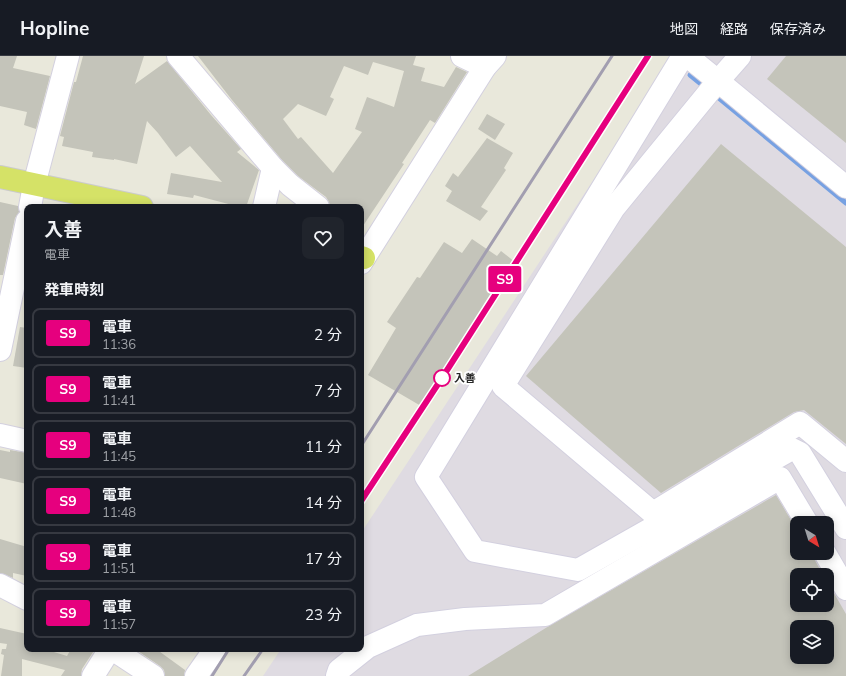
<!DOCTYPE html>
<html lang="ja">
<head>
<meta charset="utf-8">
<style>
  body { margin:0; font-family:Mulish,"Noto Sans JP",sans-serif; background:#20242c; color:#f1f3f6; height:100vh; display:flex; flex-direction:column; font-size:15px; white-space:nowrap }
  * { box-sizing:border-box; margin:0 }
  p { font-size:13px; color:#9ea1a6 }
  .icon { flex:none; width:22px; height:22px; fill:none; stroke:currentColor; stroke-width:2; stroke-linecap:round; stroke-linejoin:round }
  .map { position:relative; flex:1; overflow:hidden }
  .panel { position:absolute; left:24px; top:148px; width:340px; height:448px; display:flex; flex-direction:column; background:#171b24; border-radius:8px; box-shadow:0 2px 10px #0003 }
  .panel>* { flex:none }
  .badge { padding:0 8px; border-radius:3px; font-size:14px; line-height:26px }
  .needle { width:26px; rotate:142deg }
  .controls { position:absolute; left:790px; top:460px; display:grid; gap:8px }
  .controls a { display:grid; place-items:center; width:44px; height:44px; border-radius:8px; background:#171b24; box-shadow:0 2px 10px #0003; font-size:20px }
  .map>.badge { position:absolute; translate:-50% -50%; box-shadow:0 0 0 2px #fff }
  h2 { padding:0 20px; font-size:15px; line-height:36px }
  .round { display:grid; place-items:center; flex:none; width:42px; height:42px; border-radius:8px; background:#20242c }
  .headline { display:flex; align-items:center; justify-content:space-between; height:68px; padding:0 20px }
  h1 { font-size:19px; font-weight:700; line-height:30px }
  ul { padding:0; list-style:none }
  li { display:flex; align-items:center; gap:12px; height:50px; margin:0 8px 6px; padding:0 12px; border:2px solid #363941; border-radius:8px }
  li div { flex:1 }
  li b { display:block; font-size:15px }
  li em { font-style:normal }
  li .badge { min-width:44px; font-weight:700; text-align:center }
  header { display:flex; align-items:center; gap:24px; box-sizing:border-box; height:56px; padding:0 20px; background:#171b24; border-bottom:1px solid #363941 }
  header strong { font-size:19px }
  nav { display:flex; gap:22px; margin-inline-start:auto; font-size:14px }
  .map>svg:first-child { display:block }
  .industrial { fill:#dfdbe2; fill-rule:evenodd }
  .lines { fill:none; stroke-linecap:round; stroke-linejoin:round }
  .stream { stroke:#77a1e2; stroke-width:5 }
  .building { fill:#c4c4ba; fill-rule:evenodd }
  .minor-casing { stroke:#d3d0df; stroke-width:24 }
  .major-casing { stroke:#cbcbcb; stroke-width:24 }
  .minor { stroke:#fff; stroke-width:22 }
  .major { stroke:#d5e267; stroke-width:22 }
  .rail { stroke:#a29eb0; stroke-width:3 }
  .line-casing { stroke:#fff; stroke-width:9 }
  .line { stroke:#e6007e; stroke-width:6 }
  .stop-dot { fill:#fff; stroke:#e6007e; stroke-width:2 }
  .labels { text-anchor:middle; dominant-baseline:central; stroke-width:3.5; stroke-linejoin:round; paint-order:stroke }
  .stop-label { font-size:11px; font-weight:bold; fill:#282828; stroke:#fff; text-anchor:start }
</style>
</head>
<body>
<header>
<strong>Hopline</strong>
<nav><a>地図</a><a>経路</a><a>保存済み</a></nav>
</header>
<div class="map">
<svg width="846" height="620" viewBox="0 0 846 620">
  <rect width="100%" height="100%" fill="#e9e8db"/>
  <!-- industrial -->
  <path class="industrial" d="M675 0H846V620H263L281 593H361V477ZM797 467H827V497H797ZM797 519H827V549H797ZM797 571H827V601H797Z"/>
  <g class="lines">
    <!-- stream -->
    <g class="stream">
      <polyline points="690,19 706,32"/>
      <polyline points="714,38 846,147"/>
    </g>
  </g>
  <!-- building -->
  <g class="building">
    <polygon points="0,0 17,0 13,12 50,20 36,73 24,69 27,56 0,50"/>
    <polygon points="83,0 144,0 135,28 167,5 211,59 241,93 237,96 259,114 246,151 240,151 194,139 193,142 167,138 171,117 222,126 190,90 176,101 158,77 147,65 137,108 114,103 114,104 92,101 93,96 62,90 64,81 60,80 74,26 76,26"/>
    <path d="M198 0H416L413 9 425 12 421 25 444 31 456 11 467 16 435 67 430 64 402 107 404 108 361 173V151H330L329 146 326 141 298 120 282 104 232 44ZM373 6 404 15 394 51 367 41 355 73 362 76 333 117 301 81 298 83 283 63 298 48 326 60 334 43 330 41 344 10 368 19Z"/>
    <polygon points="786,0 846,0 846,87 767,23"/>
    <polygon points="487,58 505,68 495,84 478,73"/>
    <polygon points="487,82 513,97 504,112 506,114 481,151 488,155 480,165 446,145 452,135 445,130 453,117 458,121"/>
    <polygon points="721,88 846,191 846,388 804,354 794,356 661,437 526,320"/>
    <polygon points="0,146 18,150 19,156 15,162 3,219 0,219"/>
    <polygon points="472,183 497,200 501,195 515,206 421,350 368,319 396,272 387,266 417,221 420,222 444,186 462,197"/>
    <polygon points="20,271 27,272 27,312 13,310"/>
    <polygon points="0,394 10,396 10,394 27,397 27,428 0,422"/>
    <path d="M776 439 797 474V497H811L823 519H797V549H827V525L846 558V620H468L549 570ZM797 571H827V601H797Z"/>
    <polygon points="0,483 27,491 27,520 13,517 13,522 0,517"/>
    <polygon points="0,572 27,578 27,593 44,593 67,600 71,593 95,593 82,613 81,620 61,620 65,614 22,603 22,620 1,620 4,599 1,598 2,593 6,593 7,588 0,587"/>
    <polygon points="135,593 156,593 185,614 184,620 165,620 164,614 160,610"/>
  </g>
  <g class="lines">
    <!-- minor casing -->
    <g class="minor-casing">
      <g id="minor">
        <polyline points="178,0 273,112 264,151"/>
        <polyline points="462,0 485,11"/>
        <polyline points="683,0 426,421 475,495 578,514 792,393 800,397 846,472"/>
        <polyline points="687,0 718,25 614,152 503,330 653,457 800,367 846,405"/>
        <polyline points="740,0 718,25 846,131"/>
        <polyline points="273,112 290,129 318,151"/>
        <polyline points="30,151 34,129 68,0"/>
        <polyline points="361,207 485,11 495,0"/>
        <polyline points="0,294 27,165"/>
        <polyline points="0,379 27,385"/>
        <polyline points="825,497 846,533"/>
        <polyline points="0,529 27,543"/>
        <polyline points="112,593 153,620"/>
        <polyline points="93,620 110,593"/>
        <polyline points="196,620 215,593"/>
        <polyline points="337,620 339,614 368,591 417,569 465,563 545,559 780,422 807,467"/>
      </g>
    </g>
    <!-- major casing -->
    <g class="major-casing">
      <g id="major">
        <polyline points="0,121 142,151"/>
        <polyline points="361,201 364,202"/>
      </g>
    </g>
    <!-- minor -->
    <use href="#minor" class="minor"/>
    <!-- major -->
    <use href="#major" class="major"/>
    <!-- rail -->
    <g class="rail">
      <polyline points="361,390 612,0"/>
      <polyline points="361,445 442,322 648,0"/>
      <polyline points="212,620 229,593"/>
      <polyline points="244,620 263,593"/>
    </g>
  </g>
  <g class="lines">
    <!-- line casing -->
    <g class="line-casing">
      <polyline id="line" points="361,445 442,322 648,0"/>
    </g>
    <!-- line -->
    <use href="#line" class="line"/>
  </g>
  <!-- markers -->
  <circle class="stop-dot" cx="442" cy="322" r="8"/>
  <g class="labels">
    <!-- stop labels -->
    <g class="stop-label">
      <text x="454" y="322">入善</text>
    </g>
  </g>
</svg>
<div class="controls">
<a><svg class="needle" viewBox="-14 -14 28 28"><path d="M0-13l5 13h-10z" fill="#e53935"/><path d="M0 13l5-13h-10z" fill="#9ea1a6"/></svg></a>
<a><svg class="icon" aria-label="locate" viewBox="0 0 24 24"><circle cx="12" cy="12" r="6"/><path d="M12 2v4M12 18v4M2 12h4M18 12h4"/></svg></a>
<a><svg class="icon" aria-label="layers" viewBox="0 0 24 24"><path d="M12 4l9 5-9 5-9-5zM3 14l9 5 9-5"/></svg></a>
</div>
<b class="badge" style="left:505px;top:223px;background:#e6007e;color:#fff">S9</b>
<section class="panel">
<div class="headline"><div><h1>入善</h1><p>電車</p></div><a class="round"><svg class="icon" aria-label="heart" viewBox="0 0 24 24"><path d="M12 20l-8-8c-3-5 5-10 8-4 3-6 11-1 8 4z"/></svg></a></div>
<h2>発車時刻</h2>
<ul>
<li><span class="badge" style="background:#e6007e;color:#fff">S9</span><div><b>電車</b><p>11:36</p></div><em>2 分</em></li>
<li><span class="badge" style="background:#e6007e;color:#fff">S9</span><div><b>電車</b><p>11:41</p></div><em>7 分</em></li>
<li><span class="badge" style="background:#e6007e;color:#fff">S9</span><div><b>電車</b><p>11:45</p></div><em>11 分</em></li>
<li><span class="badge" style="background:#e6007e;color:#fff">S9</span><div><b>電車</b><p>11:48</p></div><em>14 分</em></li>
<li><span class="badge" style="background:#e6007e;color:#fff">S9</span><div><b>電車</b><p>11:51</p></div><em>17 分</em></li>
<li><span class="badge" style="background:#e6007e;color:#fff">S9</span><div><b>電車</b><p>11:57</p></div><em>23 分</em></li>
</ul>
</section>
</div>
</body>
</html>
